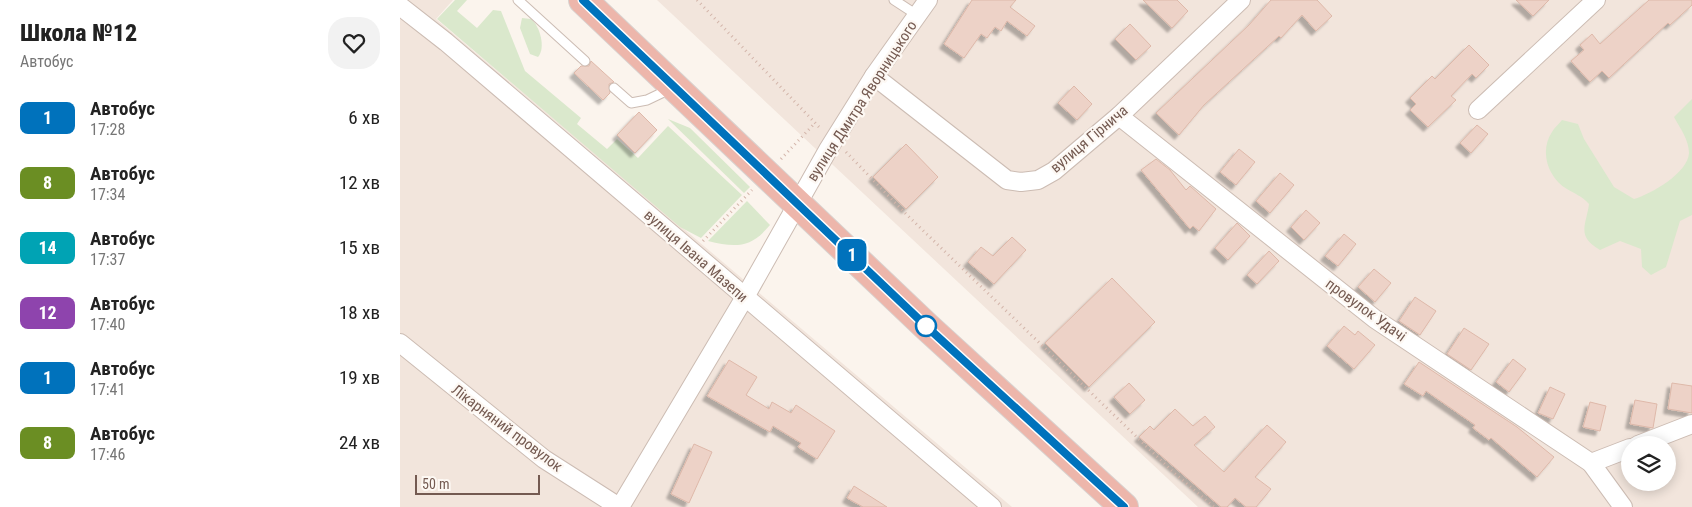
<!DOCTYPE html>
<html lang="uk">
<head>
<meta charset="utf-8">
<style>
  body { margin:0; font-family:"Roboto Condensed",sans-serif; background:#f2f2f2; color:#222; height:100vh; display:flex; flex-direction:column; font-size:19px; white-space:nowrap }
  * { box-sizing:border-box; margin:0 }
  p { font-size:16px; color:#767676 }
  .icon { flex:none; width:28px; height:28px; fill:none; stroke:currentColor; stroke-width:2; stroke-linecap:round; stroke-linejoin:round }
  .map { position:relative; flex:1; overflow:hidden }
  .side { display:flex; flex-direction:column; background:#fff; width:400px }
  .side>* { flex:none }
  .badge { padding:0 10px; border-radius:8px; font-size:18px; line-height:32px }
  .tools { position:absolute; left:1221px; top:436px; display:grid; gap:10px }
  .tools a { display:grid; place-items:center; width:55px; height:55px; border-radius:50%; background:#fff; box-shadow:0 2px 12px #0003; font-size:25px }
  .scale { position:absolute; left:15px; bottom:12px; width:125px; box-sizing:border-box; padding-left:5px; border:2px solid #745a51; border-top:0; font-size:14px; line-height:18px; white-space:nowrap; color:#745a51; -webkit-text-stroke:4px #fdf8f3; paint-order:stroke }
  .map>.badge { position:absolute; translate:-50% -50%; box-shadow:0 0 0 2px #fff }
  .round { display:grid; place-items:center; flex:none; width:52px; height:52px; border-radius:20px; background:#f2f2f2 }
  .overview { display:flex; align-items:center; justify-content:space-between; height:85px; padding:0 20px }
  h1 { font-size:24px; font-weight:800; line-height:38px }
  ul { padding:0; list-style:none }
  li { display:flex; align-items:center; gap:15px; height:65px; padding:0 20px }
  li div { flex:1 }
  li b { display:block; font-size:19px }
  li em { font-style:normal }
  li .badge { min-width:55px; font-weight:700; text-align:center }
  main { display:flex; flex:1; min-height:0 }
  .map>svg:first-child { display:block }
  .residential { fill:#f2e5dc; fill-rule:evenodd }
  .green { fill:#dae8cc }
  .building { fill:#edd2c7; stroke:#deb8a9; filter:url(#shadow) }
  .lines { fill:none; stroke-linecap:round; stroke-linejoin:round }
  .lane-casing { stroke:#ccbcb3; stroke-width:11 }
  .street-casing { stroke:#ccbcb3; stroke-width:20 }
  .highway-casing { stroke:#d8d1ce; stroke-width:30 }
  .path { stroke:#d3b5aa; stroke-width:3; stroke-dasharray:1 4; stroke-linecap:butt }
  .lane { stroke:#fff; stroke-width:9 }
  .street { stroke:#fff; stroke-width:18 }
  .highway { stroke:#edb6ab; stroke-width:28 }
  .line-casing { stroke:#fff; stroke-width:11 }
  .line { stroke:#0072bc; stroke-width:8 }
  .stop-dot { fill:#fff; stroke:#0072bc; stroke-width:2.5 }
  .labels { text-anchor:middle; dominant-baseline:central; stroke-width:4.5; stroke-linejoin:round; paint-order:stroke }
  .street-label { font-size:15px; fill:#745a51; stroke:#fdf8f3 }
</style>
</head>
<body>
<main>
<section class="side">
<div class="overview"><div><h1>Школа №12</h1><p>Автобус</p></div><a class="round"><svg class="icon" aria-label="heart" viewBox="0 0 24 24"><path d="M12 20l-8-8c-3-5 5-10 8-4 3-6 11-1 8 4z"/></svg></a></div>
<ul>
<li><span class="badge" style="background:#0072bc;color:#fff">1</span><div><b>Автобус</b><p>17:28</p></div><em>6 хв</em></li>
<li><span class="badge" style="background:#6b8e23;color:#fff">8</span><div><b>Автобус</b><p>17:34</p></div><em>12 хв</em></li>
<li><span class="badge" style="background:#00a3b4;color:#fff">14</span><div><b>Автобус</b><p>17:37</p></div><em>15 хв</em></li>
<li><span class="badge" style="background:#8e44ad;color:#fff">12</span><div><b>Автобус</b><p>17:40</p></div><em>18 хв</em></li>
<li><span class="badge" style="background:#0072bc;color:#fff">1</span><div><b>Автобус</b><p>17:41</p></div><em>19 хв</em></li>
<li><span class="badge" style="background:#6b8e23;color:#fff">8</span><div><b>Автобус</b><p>17:46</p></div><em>24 хв</em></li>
</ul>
</section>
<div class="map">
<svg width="1292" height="507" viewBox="0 0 1292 507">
  <defs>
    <filter id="shadow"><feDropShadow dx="-4.5" dy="4.5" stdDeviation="1" flood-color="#0004"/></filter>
  </defs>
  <rect width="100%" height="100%" fill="#fbf4ed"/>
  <!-- residential -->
  <g class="residential">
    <polygon points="0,0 53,0 36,19 612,507 0,507"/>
    <path d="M257 0H1292V507H798ZM1230 445H1268V482H1230Z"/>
  </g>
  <!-- green -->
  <g class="green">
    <polygon points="55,0 67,0 57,11 77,28 93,10 101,11 125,71 181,118 177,124 207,149 217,139 238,158 268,126 342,195 301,238 280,227 37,19"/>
    <path d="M122 18 131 19C140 26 146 48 138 57L130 54 120 28Z"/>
    <path d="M1292 99V215L1280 221 1266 267 1251 275 1242 267 1241 249 1220 241 1200 250C1176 236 1186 226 1189 204 1182 196 1175 194 1167 189 1148 178 1139 151 1152 132 1154 128 1159 124 1162 120L1178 124 1184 139 1214 187 1234 199C1251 194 1288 173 1289 153 1289 140 1280 128 1274 117Z"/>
    <polygon points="268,119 290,128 350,187 344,193"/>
    <path d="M347 201 370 225C351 248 336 248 308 241Z"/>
  </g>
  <!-- building -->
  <g class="building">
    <polygon points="572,0 616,0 610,7 635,26 627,36 607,21 601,31 595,27 587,38 581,34 564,58 544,44"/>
    <polygon points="743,0 777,0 788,11 772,28"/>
    <polygon points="871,0 917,0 932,16 916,31 902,15 881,38 879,36 804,105 779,135 756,113 849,25"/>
    <polygon points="1116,0 1149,0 1133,16"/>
    <polygon points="1249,0 1292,0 1292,5 1270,25 1268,23 1209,78 1202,71 1190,82 1171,61 1184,50 1180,45 1192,34 1200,44"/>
    <polygon points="730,24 751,46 736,60 715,39"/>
    <polygon points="1069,45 1089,65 1076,78 1072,74 1051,96 1056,100 1028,127 1010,110 1016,104 1010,98 1032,76 1035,79"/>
    <polygon points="191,61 214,82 209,84 210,93 203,100 174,73 181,66 189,66"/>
    <polygon points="674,86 692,104 677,120 658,103"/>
    <polygon points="239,112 257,130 235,153 217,135"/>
    <polygon points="1077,125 1088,134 1071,153 1060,143"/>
    <polygon points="506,144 538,177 506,209 473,177"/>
    <polygon points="839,149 855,162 836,185 820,172"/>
    <polygon points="756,159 770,170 786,190 790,186 816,209 799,231 793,226 790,229 741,170"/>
    <polygon points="880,173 894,185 870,213 856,201"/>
    <polygon points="906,210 920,223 904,240 891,227"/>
    <polygon points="837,223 850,236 828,260 815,248"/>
    <polygon points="944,234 956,244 938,266 925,256"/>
    <polygon points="612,237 626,250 594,284 568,262 581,247 593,256"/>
    <polygon points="869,251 879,261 857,284 847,275"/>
    <polygon points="974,269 991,283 975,302 958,287"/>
    <polygon points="712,278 755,322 689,387 645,343"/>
    <polygon points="1015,297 1036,311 1020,335 999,321"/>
    <polygon points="944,326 955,335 958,331 975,345 954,369 927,346"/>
    <polygon points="1064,328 1089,344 1071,370 1047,354"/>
    <polygon points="1113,359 1126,369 1109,392 1096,382"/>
    <polygon points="329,360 357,377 346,395 369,409 372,402 391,413 396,405 435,431 417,459 398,447 401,443 373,426 370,432 307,396"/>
    <polygon points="1019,362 1117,427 1154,457 1137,477 1091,438 1089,440 1073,428 1075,425 1026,391 1023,396 1004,384"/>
    <polygon points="729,383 745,400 730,414 714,397"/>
    <polygon points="1272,383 1292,386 1292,413 1268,409"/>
    <polygon points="1150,387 1165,394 1153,419 1138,413"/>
    <polygon points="1235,400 1257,404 1253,428 1230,424"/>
    <polygon points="1190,402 1206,406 1200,431 1183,427"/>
    <polygon points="775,409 793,426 805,416 815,427 794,445 824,472 867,425 886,442 855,477 871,489 856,507 846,507 835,498 827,507 821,507 739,437 750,426 754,430"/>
    <polygon points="294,444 312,452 289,503 271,494"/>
    <polygon points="454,486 487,507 463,507 447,498"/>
  </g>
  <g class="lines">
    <!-- lane casing -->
    <g class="lane-casing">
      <g id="lane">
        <polyline points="118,0 185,61"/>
        <polyline points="494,0 517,15"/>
        <polyline points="214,88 231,103 247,100 270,89"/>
      </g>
    </g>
    <!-- street casing -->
    <g class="street-casing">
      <g id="street">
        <polyline points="0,6 46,42 592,507"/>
        <polyline points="474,76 607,180 621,182 638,180 654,171 719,116 841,0"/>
        <polyline points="1078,110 1196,0"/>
        <polyline points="719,116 975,319 1191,463 1230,448"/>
        <polyline points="0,343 144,459 219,507"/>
        <polyline points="1238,445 1292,424"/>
        <polyline points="1191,463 1223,507"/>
        <polyline points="220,507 345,297 429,148 474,76 528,0"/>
      </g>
    </g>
    <!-- highway casing -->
    <g class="highway-casing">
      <polyline id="highway" points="183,0 526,326 724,507"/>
    </g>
    <!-- path -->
    <g class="path">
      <polyline points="297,0 421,129"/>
      <polyline points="446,152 506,214 774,473 814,507"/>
      <polyline points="381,159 415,123"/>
      <polyline points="303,241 352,190"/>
    </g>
    <!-- lane -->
    <use href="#lane" class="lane"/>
    <!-- street -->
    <use href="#street" class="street"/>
    <!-- highway -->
    <use href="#highway" class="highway"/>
  </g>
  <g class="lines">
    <!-- line casing -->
    <g class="line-casing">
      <polyline id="line" points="183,0 526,326 724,507"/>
    </g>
    <!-- line -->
    <use href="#line" class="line"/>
  </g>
  <!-- markers -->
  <circle class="stop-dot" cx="526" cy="326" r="10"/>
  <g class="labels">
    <!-- street labels -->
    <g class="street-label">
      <text transform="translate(462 101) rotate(-57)">вулиця Дмитра Яворницького</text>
      <text transform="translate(689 139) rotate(-40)">вулиця Гірнича</text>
      <text transform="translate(296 256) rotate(41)">вулиця Івана Мазепи</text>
      <text transform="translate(966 310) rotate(36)">провулок Удачі</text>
      <text transform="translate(107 428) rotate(37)">Лікарняний провулок</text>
    </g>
  </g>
</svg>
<div class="tools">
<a><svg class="icon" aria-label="layers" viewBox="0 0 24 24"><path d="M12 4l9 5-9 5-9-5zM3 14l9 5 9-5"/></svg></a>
</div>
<div class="scale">50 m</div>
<b class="badge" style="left:452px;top:255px;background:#0072bc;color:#fff">1</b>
</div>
</main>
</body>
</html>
